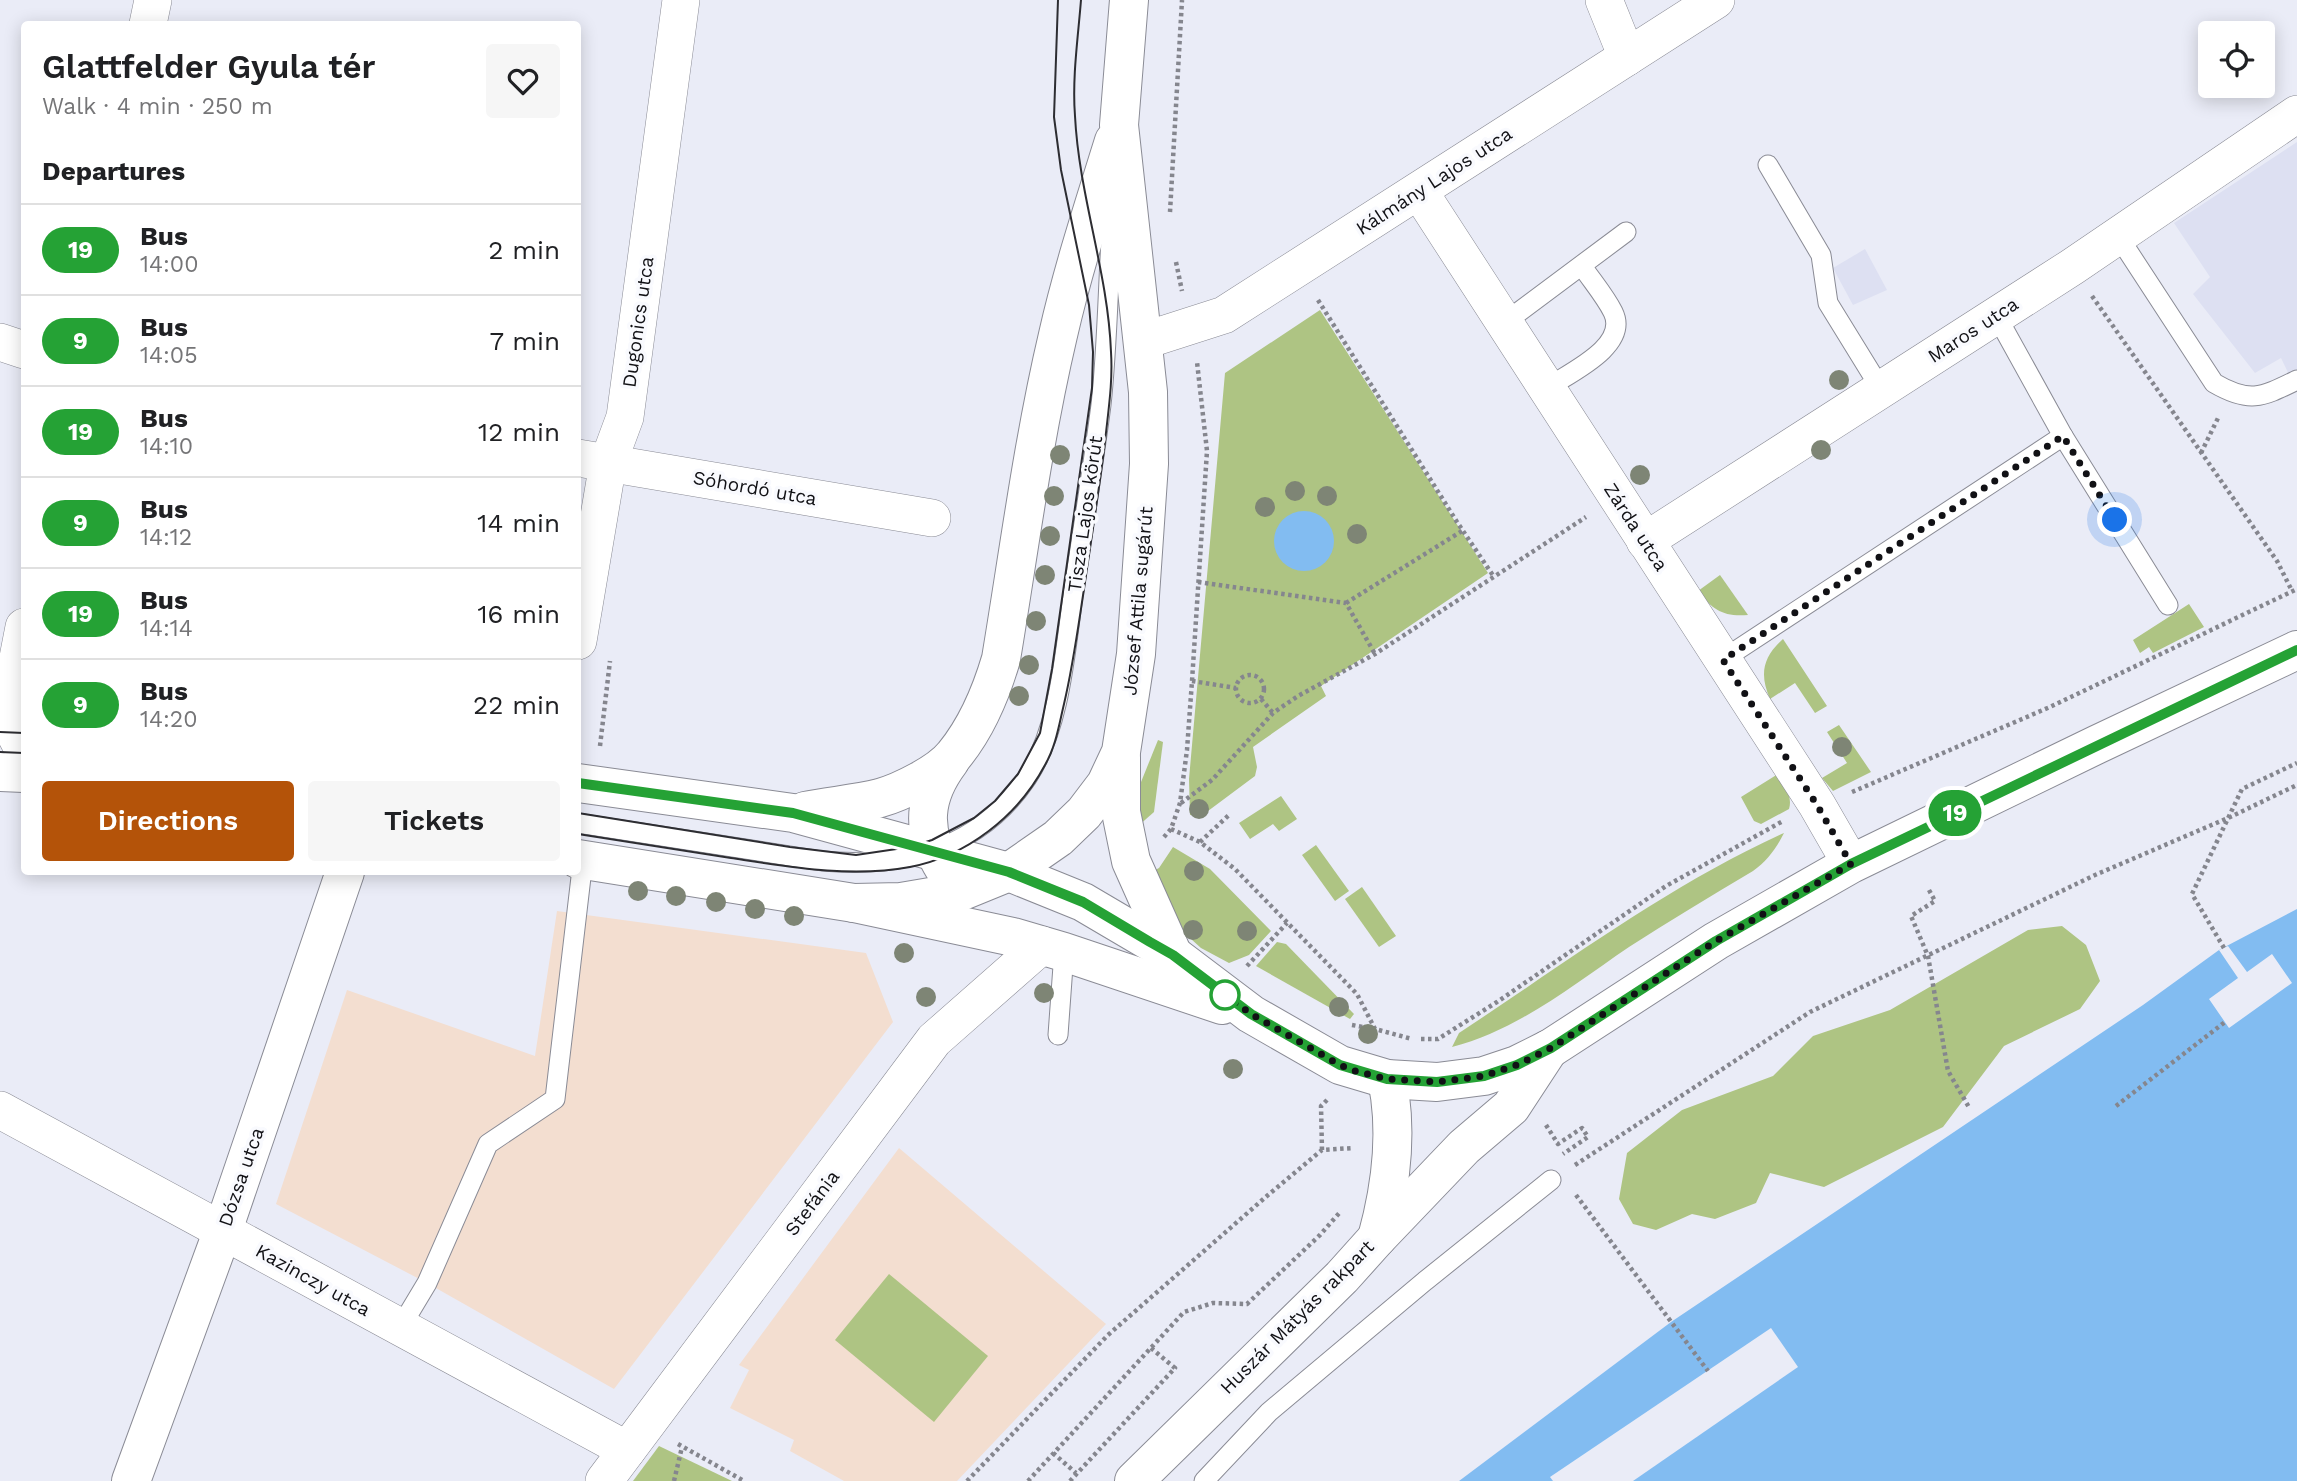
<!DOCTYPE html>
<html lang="en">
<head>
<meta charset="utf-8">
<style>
  body { margin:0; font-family:"Work Sans",sans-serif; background:#f6f6f6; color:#202124; height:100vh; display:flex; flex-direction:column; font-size:26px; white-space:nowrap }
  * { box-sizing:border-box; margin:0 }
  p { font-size:23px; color:#757577 }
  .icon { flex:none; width:38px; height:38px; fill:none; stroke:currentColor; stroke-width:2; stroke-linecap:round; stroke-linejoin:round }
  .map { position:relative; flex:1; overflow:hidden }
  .side { position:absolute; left:21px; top:21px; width:560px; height:854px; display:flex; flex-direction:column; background:#fff; border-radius:7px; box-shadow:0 4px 18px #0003 }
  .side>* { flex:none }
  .badge { padding:0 14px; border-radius:23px; font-size:24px; line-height:46px }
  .buttons { position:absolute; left:2198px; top:21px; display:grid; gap:14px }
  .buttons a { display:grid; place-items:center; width:77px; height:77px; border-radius:7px; background:#fff; box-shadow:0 4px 18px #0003; font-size:35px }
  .you { position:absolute; width:35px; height:35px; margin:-18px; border:5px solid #fff; border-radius:50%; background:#1a73e8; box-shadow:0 0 0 10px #1a73e833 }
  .map>.badge { position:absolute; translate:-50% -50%; box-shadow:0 0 0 4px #fff }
  h2 { padding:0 21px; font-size:26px; line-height:63px }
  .round { display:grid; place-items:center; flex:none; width:74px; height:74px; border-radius:7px; background:#f6f6f6 }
  .head { display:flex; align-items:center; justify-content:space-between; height:119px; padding:0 21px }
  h1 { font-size:33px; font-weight:600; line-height:52px }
  .button { display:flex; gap:14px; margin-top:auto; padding:14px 21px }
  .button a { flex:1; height:80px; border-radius:7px; background:#b45309; color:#fff; font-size:28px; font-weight:600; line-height:80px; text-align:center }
  .button a+a { background:#f6f6f6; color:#202124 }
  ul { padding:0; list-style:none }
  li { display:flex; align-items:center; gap:21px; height:91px; padding:0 21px; border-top:2px solid #e0e0e0 }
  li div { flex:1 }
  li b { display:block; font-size:26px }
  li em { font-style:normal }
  li .badge { min-width:77px; font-weight:700; text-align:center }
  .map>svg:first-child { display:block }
  .built { fill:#dde0f2 }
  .education { fill:#f3ded0 }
  .green { fill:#aec483 }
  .water { fill:#82bcf1 }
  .pier { fill:#eaecf7 }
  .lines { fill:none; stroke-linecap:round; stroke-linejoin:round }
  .lane-casing { stroke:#8a8b95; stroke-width:21 }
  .street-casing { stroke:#8a8b95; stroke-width:38 }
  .secondary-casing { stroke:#8a8b95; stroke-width:40 }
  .path { stroke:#85868e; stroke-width:4.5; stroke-dasharray:3.5 3.5; stroke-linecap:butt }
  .lane { stroke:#fff; stroke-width:19 }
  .street { stroke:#fff; stroke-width:37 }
  .secondary { stroke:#fff; stroke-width:38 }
  .tram { stroke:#2d2d32; stroke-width:2 }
  .tree { fill:#7e8575 }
  .line-casing { stroke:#fff; stroke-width:16 }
  .line { stroke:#25a235; stroke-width:10 }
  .walk { stroke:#111115; stroke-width:7; stroke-dasharray:0 12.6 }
  .stop-dot { fill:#fff; stroke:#25a235; stroke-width:3.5 }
  .labels { text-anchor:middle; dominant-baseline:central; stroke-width:7; stroke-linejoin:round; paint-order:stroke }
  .street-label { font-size:19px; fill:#111115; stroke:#f9fafe }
</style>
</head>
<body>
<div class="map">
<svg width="2297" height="1481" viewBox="0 0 2297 1481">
  <rect width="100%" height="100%" fill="#eaecf7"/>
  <!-- built -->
  <g class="built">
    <polygon points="2297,142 2297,391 2281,358 2255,373 2193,294 2210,277 2174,223"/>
    <polygon points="1865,249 1887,290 1853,305 1833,268"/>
  </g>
  <!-- education -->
  <g class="education">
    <polygon points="557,911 866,953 893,1022 614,1389 427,1283 276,1204 347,990 535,1056"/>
    <polygon points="899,1148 1106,1324 957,1481 844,1481 790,1451 794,1440 730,1408 749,1370 739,1365"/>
  </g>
  <!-- green -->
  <g class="green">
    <polygon points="1320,310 1488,573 1321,686 1326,696 1253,747 1257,767 1255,776 1204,814 1190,815 1189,779 1225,373"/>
    <path d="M1720 575 1748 615C1723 617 1713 610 1698 591Z"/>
    <polygon points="2189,604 2204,627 2153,653 2149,647 2140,653 2133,640"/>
    <path d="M1783 639 1827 706 1815 713 1795 683 1770 699C1759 674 1763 657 1783 639Z"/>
    <polygon points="1839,725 1871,772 1833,791 1822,778 1847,763 1827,732"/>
    <polygon points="1158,740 1163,742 1154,812 1137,827 1137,792"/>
    <path d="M1778 774C1784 785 1793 796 1789 809L1761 824 1754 821 1741 797Z"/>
    <polygon points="1281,796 1297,819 1279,831 1273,824 1250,839 1239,823"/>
    <path d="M1784 833C1776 849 1767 861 1753 871 1711 896 1669 921 1629 947 1573 985 1518 1030 1452 1047L1459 1033C1564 964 1669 885 1784 833Z"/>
    <polygon points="1316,845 1349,891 1335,901 1302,855"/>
    <polygon points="1173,847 1210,869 1271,931 1249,955 1229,963 1201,948 1181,930 1145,875 1159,868"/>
    <polygon points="1362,887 1396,936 1379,947 1345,899"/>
    <polygon points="2062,926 2086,945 2100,981 2080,1009 2004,1046 1943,1127 1824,1187 1770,1173 1756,1203 1715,1219 1692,1214 1656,1230 1633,1224 1619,1199 1627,1153 1682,1110 1773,1076 1813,1036 1890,1010 2028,930"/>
    <polygon points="1277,942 1286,944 1354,1014 1350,1019 1256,966"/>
    <polygon points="889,1274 988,1356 934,1422 835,1340"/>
    <polygon points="659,1446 732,1481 633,1481"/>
  </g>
  <!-- water -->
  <g class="water">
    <circle cx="1304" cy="541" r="30"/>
    <polygon points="2297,909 2297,1481 1459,1481 1671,1322 2143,1005 2219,950"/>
  </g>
  <!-- pier -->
  <g class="pier">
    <polygon points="2228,946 2247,972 2272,954 2292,983 2229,1028 2209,999 2238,978 2219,950"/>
    <polygon points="1771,1328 1798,1367 1633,1481 1553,1481 1550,1477"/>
  </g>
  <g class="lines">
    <!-- lane casing -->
    <g class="lane-casing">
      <g id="lane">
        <polyline points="1768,165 1821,255 1828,303 1881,389"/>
        <path d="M2118 236 2214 383C2250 404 2262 397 2297 380"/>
        <polyline points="1996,315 2063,436 2168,605"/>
        <polyline points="1504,323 1626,232"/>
        <path d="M1547 388C1569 373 1630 346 1613 312 1605 296 1592 281 1582 266"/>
        <polyline points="1722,660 2063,436"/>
        <path d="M578 823 822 861C902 868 979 850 1027 778 1061 726 1065 650 1074 589 1083 528 1093 467 1101 405 1108 341 1108 274 1113 209"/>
        <polyline points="1058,1035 1064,952"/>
        <polyline points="400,1328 427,1283 488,1144 555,1099 583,860"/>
        <polyline points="1204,1481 1269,1412 1425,1281 1551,1180"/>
      </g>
    </g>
    <!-- street casing -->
    <g class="street-casing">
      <g id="street">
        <polyline points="1604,0 1627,57"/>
        <polyline points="148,24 153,0"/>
        <polyline points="1419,191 1817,805 1851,864"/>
        <polyline points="1143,341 1224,315 1716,0"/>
        <polyline points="0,342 24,350"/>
        <polyline points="578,458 932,518"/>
        <polyline points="1645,541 2072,267 2297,114"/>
        <polyline points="24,627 17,663 14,732 24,751"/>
        <polyline points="578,641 608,463 625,417 681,0"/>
        <polyline points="0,1110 627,1450"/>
        <polyline points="604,1481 934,1040 1042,945"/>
      </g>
    </g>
    <!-- secondary casing -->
    <g class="secondary-casing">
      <g id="secondary">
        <polyline points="0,711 24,713"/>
        <polyline points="1121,757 1121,812 1131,861 1173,955"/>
        <polyline points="0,772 24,773"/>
        <polyline points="578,783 793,813 1009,872 1083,902 1173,955 1251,1014 1340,1065 1387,1079 1437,1082 1484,1076 1517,1065 1551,1048 1716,941 1851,864 2096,745 2297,650"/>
        <path d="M805 811C830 806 856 804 880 798 901 792 940 773 954 755 977 727 991 693 1001 659 1019 551 1033 441 1058 335 1073 269 1094 205 1114 141"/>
        <polyline points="578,859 854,903 1013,937 1064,952 1222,1005"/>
        <path d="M945 870C920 831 923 797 950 761"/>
        <polyline points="854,903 901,902 960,892 1009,872 1058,838 1084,813 1106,784 1121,752 1136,654 1149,464 1148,392 1119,125 1129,0"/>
        <path d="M1377 1238C1391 1187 1398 1131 1387 1079"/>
        <polyline points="131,1481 223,1230 345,872"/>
        <polyline points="1134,1481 1342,1277 1377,1238 1464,1147 1511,1107 1549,1049"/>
      </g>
    </g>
    <!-- path -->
    <g class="path">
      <polyline points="1170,212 1182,0"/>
      <polyline points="1176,262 1182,291"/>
      <polyline points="2092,296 2277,561 2292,591"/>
      <polyline points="1318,300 1457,522 1494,577"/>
      <polyline points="2201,453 2219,416"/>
      <polyline points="1198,582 1346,603 1375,654"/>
      <polyline points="1346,603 1462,531"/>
      <circle cx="1250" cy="689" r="14"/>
      <polyline points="1192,681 1236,688"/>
      <polyline points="1261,699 1273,713"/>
      <polyline points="600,746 610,661"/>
      <polyline points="1852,792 2050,707 2297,589"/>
      <polyline points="1181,803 1212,780 1273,713 1298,696 1375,654 1586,517"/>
      <polyline points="1171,829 1200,842 1235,869 1357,994 1375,1029 1412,1039"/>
      <polyline points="1164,837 1171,829 1180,803 1187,750 1192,681 1207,451 1197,362"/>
      <polyline points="1200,842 1230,814"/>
      <polyline points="1929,890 1935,901 1911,916 1928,956 1948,1071 1970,1109"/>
      <polyline points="2224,948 2192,894 2242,789 2297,763"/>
      <polyline points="1247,966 1287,923"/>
      <polyline points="1352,1025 1374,1029"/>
      <polyline points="1421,1039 1438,1039 1497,1002 1666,886 1783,821"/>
      <polyline points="2116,1106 2225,1022"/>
      <polyline points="1546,1125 1558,1144 1582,1128 1588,1137 1563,1154"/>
      <polyline points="1322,1150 1321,1106 1327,1100"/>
      <polyline points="1575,1165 1810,1012 2095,875 2228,818 2297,785"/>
      <polyline points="1576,1195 1708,1371"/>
      <polyline points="678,1444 744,1481"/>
      <polyline points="1053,1453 1076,1473"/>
      <polyline points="674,1481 682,1447"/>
      <polyline points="967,1481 1108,1335 1268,1195 1322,1150 1353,1148"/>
      <polyline points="1028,1481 1184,1312 1213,1303 1247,1304 1320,1235 1341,1211"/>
      <polyline points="1070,1481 1175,1368 1151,1348"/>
    </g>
    <!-- lane -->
    <use href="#lane" class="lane"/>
    <!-- street -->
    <use href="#street" class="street"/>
    <!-- secondary -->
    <use href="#secondary" class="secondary"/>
    <!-- tram -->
    <g class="tram">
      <polyline points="0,732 24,733"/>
      <polyline points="0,752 24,753"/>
      <polyline points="578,813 790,847 856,855 910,847 932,840 974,818 995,801 1018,774 1040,733 1052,669 1092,388 1093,352 1089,305 1061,170 1054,117 1058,0"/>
      <path d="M578 834C629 842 680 850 731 858 790 867 851 878 910 867 967 856 1018 816 1045 765 1056 746 1059 725 1064 704 1073 666 1078 628 1084 589 1091 540 1099 491 1105 442 1108 412 1113 383 1111 352 1108 272 1079 196 1075 116 1072 78 1078 38 1081 0"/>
    </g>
  </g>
  <!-- trees -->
  <g class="tree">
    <circle cx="1839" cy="380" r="10"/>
    <circle cx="1821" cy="450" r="10"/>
    <circle cx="1060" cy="455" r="10"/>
    <circle cx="1640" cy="475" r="10"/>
    <circle cx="1295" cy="491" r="10"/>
    <circle cx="1054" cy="496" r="10"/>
    <circle cx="1327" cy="496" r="10"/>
    <circle cx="1265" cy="507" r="10"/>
    <circle cx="1357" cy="534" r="10"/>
    <circle cx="1050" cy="536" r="10"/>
    <circle cx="1045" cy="575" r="10"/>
    <circle cx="1036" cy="621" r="10"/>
    <circle cx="1029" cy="665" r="10"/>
    <circle cx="1019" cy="696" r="10"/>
    <circle cx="1842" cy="747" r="10"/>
    <circle cx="1199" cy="809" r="10"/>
    <circle cx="1194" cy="871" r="10"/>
    <circle cx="638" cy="891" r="10"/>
    <circle cx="676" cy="896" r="10"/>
    <circle cx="716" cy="902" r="10"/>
    <circle cx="755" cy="909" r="10"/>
    <circle cx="794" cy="916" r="10"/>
    <circle cx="1193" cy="930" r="10"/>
    <circle cx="1247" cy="931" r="10"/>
    <circle cx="904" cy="953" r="10"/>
    <circle cx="1044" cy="993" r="10"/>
    <circle cx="926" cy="997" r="10"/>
    <circle cx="1339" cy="1007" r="10"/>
    <circle cx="1368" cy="1034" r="10"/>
    <circle cx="1233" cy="1069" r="10"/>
  </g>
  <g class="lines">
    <!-- line casing -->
    <g class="line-casing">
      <polyline id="line" points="578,783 793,813 1009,872 1083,902 1150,942 1173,955 1251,1014 1340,1065 1387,1079 1437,1082 1484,1076 1517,1065 1551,1048 1716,941 1851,864 2297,650"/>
    </g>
    <!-- line -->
    <use href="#line" class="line"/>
    <!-- walk -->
    <polyline class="walk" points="1225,995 1251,1014 1340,1065 1355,1071 1387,1079 1437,1082 1484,1076 1517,1065 1551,1048 1716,941 1851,864 1817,805 1723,660 2063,436 2115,520"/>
  </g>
  <!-- markers -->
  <circle class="stop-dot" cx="1225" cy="995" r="14"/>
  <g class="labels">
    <!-- street labels -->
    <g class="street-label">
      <text transform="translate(1434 181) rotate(-33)">Kálmány Lajos utca</text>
      <text transform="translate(638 322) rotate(-82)">Dugonics utca</text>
      <text transform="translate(1973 330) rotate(-33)">Maros utca</text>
      <text transform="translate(755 488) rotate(10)">Sóhordó utca</text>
      <text transform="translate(1085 514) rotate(-82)">Tisza Lajos körút</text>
      <text transform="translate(1636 527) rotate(57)">Zárda utca</text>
      <text transform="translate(1138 601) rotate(-85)">József Attila sugárút</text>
      <text transform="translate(241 1177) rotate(-71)">Dózsa utca</text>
      <text transform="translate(812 1203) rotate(-53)">Stefánia</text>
      <text transform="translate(313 1280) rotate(29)">Kazinczy utca</text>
      <text transform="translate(1297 1317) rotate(-45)">Huszár Mátyás rakpart</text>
    </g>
  </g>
</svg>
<div class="buttons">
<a><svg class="icon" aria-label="locate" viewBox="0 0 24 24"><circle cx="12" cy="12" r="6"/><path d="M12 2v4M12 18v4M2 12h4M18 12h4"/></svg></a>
</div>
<div class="you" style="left:2115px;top:520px"></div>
<b class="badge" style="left:1955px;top:813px;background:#25a235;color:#fff">19</b>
<section class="side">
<div class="head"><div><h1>Glattfelder Gyula tér</h1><p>Walk · 4 min · 250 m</p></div><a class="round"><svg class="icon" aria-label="heart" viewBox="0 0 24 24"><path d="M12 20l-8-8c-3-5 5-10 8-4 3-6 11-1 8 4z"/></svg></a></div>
<h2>Departures</h2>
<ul>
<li><span class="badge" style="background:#25a235;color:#fff">19</span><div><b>Bus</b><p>14:00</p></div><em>2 min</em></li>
<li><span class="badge" style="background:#25a235;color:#fff">9</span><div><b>Bus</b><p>14:05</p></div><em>7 min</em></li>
<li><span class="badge" style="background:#25a235;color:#fff">19</span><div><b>Bus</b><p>14:10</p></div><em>12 min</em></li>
<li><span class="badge" style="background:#25a235;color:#fff">9</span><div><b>Bus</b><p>14:12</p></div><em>14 min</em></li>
<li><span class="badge" style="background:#25a235;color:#fff">19</span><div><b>Bus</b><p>14:14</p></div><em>16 min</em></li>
<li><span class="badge" style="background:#25a235;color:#fff">9</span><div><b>Bus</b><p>14:20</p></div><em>22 min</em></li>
</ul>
<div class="button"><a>Directions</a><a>Tickets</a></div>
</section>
</div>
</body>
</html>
